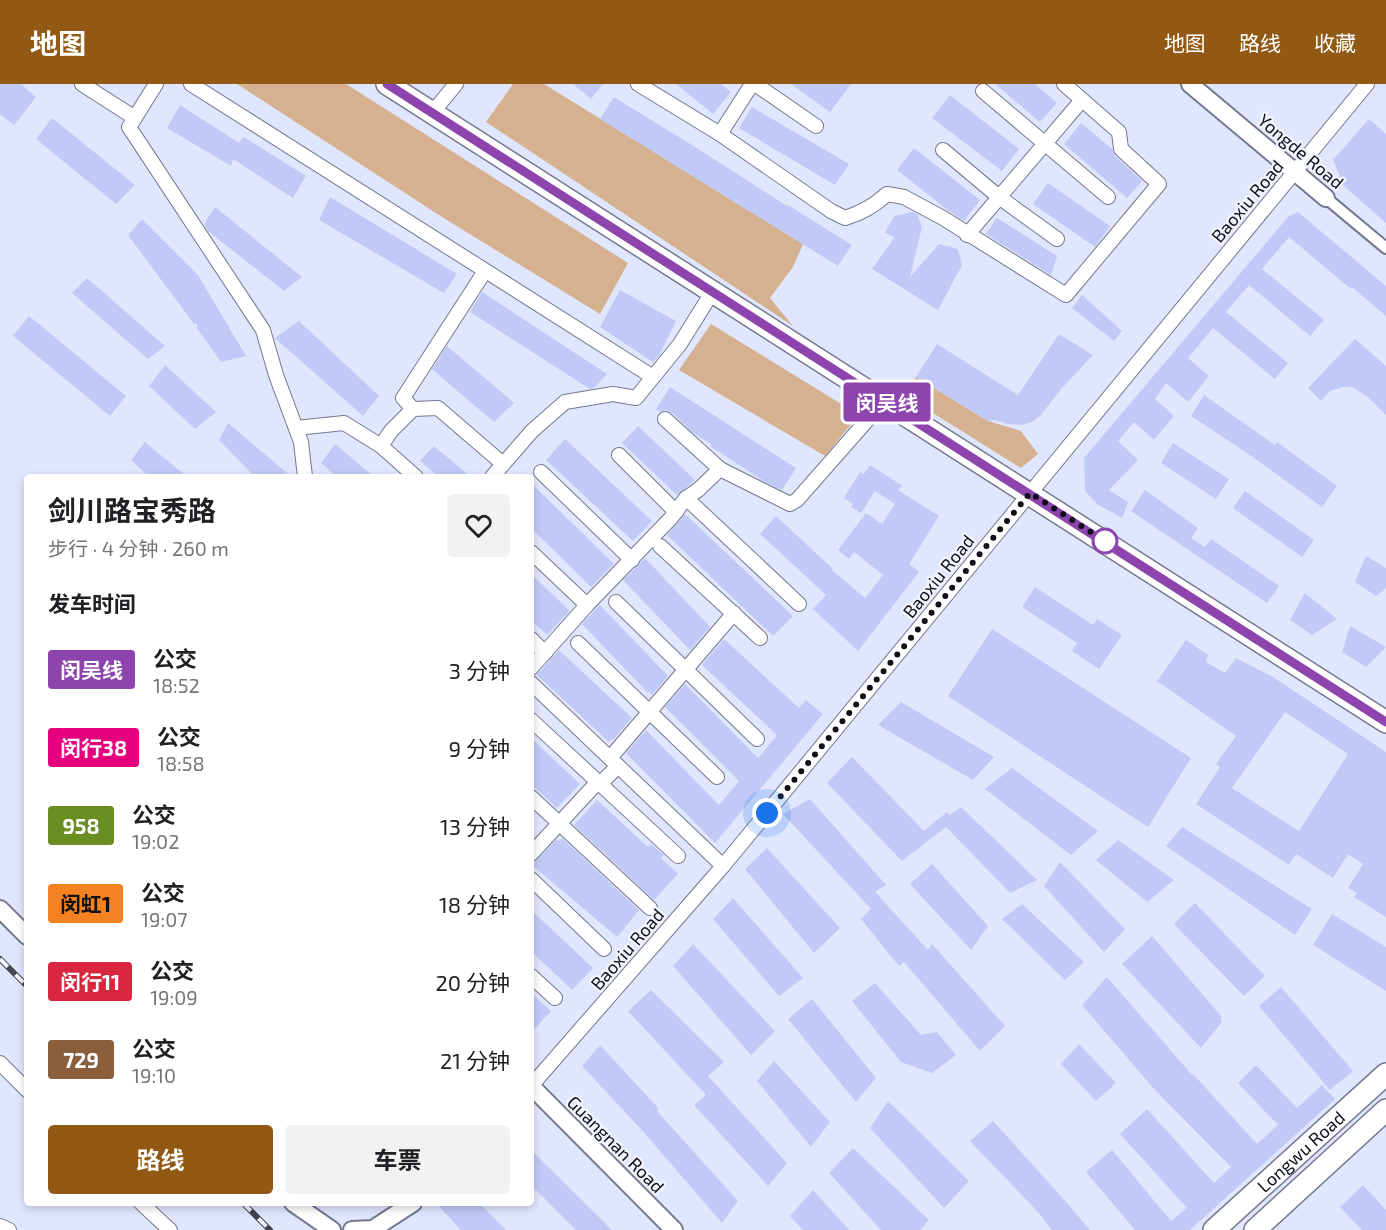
<!DOCTYPE html>
<html lang="zh">
<head>
<meta charset="utf-8">
<style>
  body { margin:0; font-family:"Exo 2","Noto Sans SC",sans-serif; background:#f2f2f2; color:#202124; height:100vh; display:flex; flex-direction:column; font-size:22px; white-space:nowrap }
  * { box-sizing:border-box; margin:0 }
  p { font-size:20px; color:#757577 }
  .icon { flex:none; width:33px; height:33px; fill:none; stroke:currentColor; stroke-width:2; stroke-linecap:round; stroke-linejoin:round }
  .map { position:relative; flex:1; overflow:hidden }
  .side { position:absolute; left:24px; top:390px; width:510px; height:732px; display:flex; flex-direction:column; background:#fff; border-radius:6px; box-shadow:0 3px 9px #0003 }
  .side>* { flex:none }
  .badge { padding:0 12px; border-radius:4px; font-size:21px; line-height:39px }
  .you { position:absolute; width:30px; height:30px; margin:-15px; border:4px solid #fff; border-radius:50%; background:#1a73e8; box-shadow:0 0 0 9px #1a73e833 }
  .map>.badge { position:absolute; translate:-50% -50%; box-shadow:0 0 0 3px #fff }
  h2 { padding:0 24px; font-size:22px; line-height:54px }
  .round { display:grid; place-items:center; flex:none; width:63px; height:63px; border-radius:6px; background:#f2f2f2 }
  .overview { display:flex; align-items:center; justify-content:space-between; height:102px; padding:0 24px }
  h1 { font-size:28px; font-weight:700; line-height:45px }
  .action { display:flex; gap:12px; margin-top:auto; padding:12px 24px }
  .action a { flex:1; height:69px; border-radius:6px; background:#925914; color:#fff; font-size:24px; font-weight:700; line-height:69px; text-align:center }
  .action a+a { background:#f2f2f2; color:#202124 }
  ul { padding:0; list-style:none }
  li { display:flex; align-items:center; gap:18px; height:78px; padding:0 24px }
  li div { flex:1 }
  li b { display:block; font-size:22px }
  li em { font-style:normal }
  li .badge { min-width:66px; font-weight:700; text-align:center }
  header { display:flex; align-items:center; gap:36px; box-sizing:border-box; height:84px; padding:0 30px; background:#925914; color:#fff }
  header strong { font-size:28px }
  nav { display:flex; gap:33px; margin-inline-start:auto; font-size:21px }
  .map>svg:first-child { display:block }
  .green { fill:#d5b190 }
  .building { fill:#c1caf7; fill-rule:evenodd }
  .lines { fill:none; stroke-linecap:round; stroke-linejoin:round }
  .pedestrian-casing { stroke:#74788e; stroke-width:14 }
  .minor-casing { stroke:#74788e; stroke-width:16 }
  .tertiary-casing { stroke:#74788e; stroke-width:20 }
  .primary-casing { stroke:#74788e; stroke-width:24 }
  .pedestrian { stroke:#fff; stroke-width:10 }
  .minor { stroke:#fff; stroke-width:14 }
  .tertiary { stroke:#fff; stroke-width:16 }
  .primary { stroke:#fff; stroke-width:21 }
  .rail-casing { stroke:#424450; stroke-width:6 }
  .rail { stroke:#f2f4fe; stroke-width:4; stroke-dasharray:11; stroke-linecap:butt }
  .line-casing { stroke:#fff; stroke-width:14 }
  .line { stroke:#8e44ad; stroke-width:9 }
  .walk { stroke:#0f1018; stroke-width:6; stroke-dasharray:0 10.8 }
  .stop-dot { fill:#fff; stroke:#8e44ad; stroke-width:3 }
  .labels { text-anchor:middle; dominant-baseline:central; stroke-width:4.5; stroke-linejoin:round; paint-order:stroke }
  .street-label { font-size:18px; fill:#0f1018; stroke:#f2f4fe }
</style>
</head>
<body>
<header>
<strong>地图</strong>
<nav><a>地图</a><a>路线</a><a>收藏</a></nav>
</header>
<div class="map">
<svg width="1386" height="1146" viewBox="0 0 1386 1146">
  <rect width="100%" height="100%" fill="#e1e6ff"/>
  <!-- green -->
  <g class="green">
    <polygon points="237,0 346,0 628,179 600,230 442,133"/>
    <polygon points="513,0 544,0 803,160 793,183 770,214 793,242 486,38"/>
    <polygon points="711,240 859,331 825,372 679,286"/>
    <polygon points="916,293 988,337 1021,347 1038,370 1021,384 904,311"/>
  </g>
  <!-- building -->
  <g class="building">
    <polygon points="0,0 21,0 36,13 14,41 0,30"/>
    <polygon points="573,0 603,0 591,15"/>
    <polygon points="676,0 721,0 731,8 713,30"/>
    <polygon points="791,0 851,0 830,28"/>
    <polygon points="995,0 1035,0 1057,19 1040,38"/>
    <polygon points="950,11 1019,65 1002,87 932,34"/>
    <polygon points="614,13 700,66 787,122 788,121 852,161 838,182 600,35"/>
    <polygon points="180,21 239,59 244,53 306,92 293,114 233,75 231,82 167,44"/>
    <polygon points="752,23 849,80 835,101 739,44"/>
    <polygon points="52,34 135,101 116,120 36,55"/>
    <polygon points="1369,35 1386,50 1386,139 1344,102 1333,76"/>
    <polygon points="1081,39 1112,65 1115,72 1142,97 1127,114 1064,60"/>
    <polygon points="914,64 980,116 964,137 949,127 897,86"/>
    <polygon points="1048,99 1110,142 1095,163 1033,120"/>
    <polygon points="330,113 457,190 444,209 319,136"/>
    <polygon points="215,123 302,193 284,207 208,147 204,140"/>
    <polygon points="913,128 917,130 922,143 910,193 939,160 958,165 962,181 938,226 872,185 895,153 885,149 894,132"/>
    <polygon points="1298,128 1386,202 1386,232 1352,203 1351,205 1289,153 1262,185 1324,236 1310,252 1249,201 1226,228 1288,279 1275,295 1213,244 1188,274 1209,292 1197,307 1188,318 1166,299 1155,315 1174,332 1154,356 1134,338 1118,357 1138,376 1109,406 1128,418 1122,434 1097,420 1085,407 1084,374 1288,133"/>
    <polygon points="997,134 1057,172 1051,191 986,150"/>
    <polygon points="142,135 198,191 246,272 221,278 196,243 198,241 196,239 194,240 128,151"/>
    <polygon points="87,194 165,262 148,275 72,209"/>
    <polygon points="620,206 676,237 659,272 653,278 600,243"/>
    <polygon points="482,208 607,290 594,304 590,305 470,228"/>
    <polygon points="1082,211 1122,247 1114,257 1072,224"/>
    <polygon points="29,232 126,312 110,332 13,252"/>
    <polygon points="299,237 379,312 363,332 275,254"/>
    <polygon points="1059,250 1093,271 1062,304 1040,332 1032,338 1022,341 1007,340 995,336 988,337 916,293 937,260 1018,311"/>
    <polygon points="1355,255 1386,282 1386,331 1369,314 1352,303 1343,303 1330,307 1321,317 1308,304"/>
    <polygon points="447,262 514,319 494,338 432,285"/>
    <polygon points="165,281 216,328 195,345 149,302"/>
    <polygon points="670,303 796,384 782,406 765,398 710,362 711,360 692,348 671,328 666,326 660,328 656,325"/>
    <polygon points="1204,311 1275,361 1277,358 1337,402 1322,423 1247,369 1191,332"/>
    <polygon points="228,339 292,393 255,393 219,356"/>
    <polygon points="638,342 695,396 677,411 622,359"/>
    <polygon points="565,355 652,437 633,457 546,376"/>
    <polygon points="145,358 187,393 149,393 131,376"/>
    <polygon points="1173,359 1229,395 1216,415 1161,379"/>
    <polygon points="335,360 374,393 337,393 321,379"/>
    <polygon points="434,362 471,393 439,393 420,377"/>
    <polygon points="870,381 903,402 898,406 939,432 909,480 919,488 858,567 813,525 826,511 760,450 776,432 833,485 832,486 865,514 883,491 854,468 849,475 838,466 866,429 882,440 895,420 875,407 861,429 851,423 853,420 844,414 860,388 864,390"/>
    <polygon points="531,399 614,480 591,503 531,444"/>
    <polygon points="1145,406 1198,444 1191,454 1205,463 1211,455 1279,502 1267,519 1131,427"/>
    <polygon points="1245,407 1314,456 1302,473 1233,424"/>
    <polygon points="685,430 793,532 773,552 667,451"/>
    <polygon points="1366,472 1386,484 1386,504 1376,512 1355,498"/>
    <polygon points="645,474 710,543 690,566 623,496"/>
    <polygon points="531,490 570,527 547,551 531,536"/>
    <polygon points="1035,503 1093,541 1097,535 1122,551 1099,585 1072,567 1077,559 1022,523"/>
    <polygon points="1305,509 1337,535 1312,551 1290,536"/>
    <polygon points="600,521 668,592 652,611 649,607 648,609 582,540"/>
    <polygon points="1350,542 1386,563 1366,583 1342,568"/>
    <polygon points="992,545 1191,674 1148,743 948,612"/>
    <polygon points="724,555 799,624 806,616 823,630 715,759 626,669 646,646 719,721 739,697 665,623 685,600 758,674 777,651 702,581"/>
    <path d="M1186 556 1208 571 1206 578 1225 589 1236 574 1273 593 1386 668V833L1354 813 1357 809 1348 804 1363 780 1348 770 1333 794 1296 770 1289 781 1196 720 1220 683 1216 680 1236 652 1157 597ZM1285 628 1348 670 1299 747 1232 704Z"/>
    <polygon points="559,566 632,634 613,656 612,655 609,658 537,591"/>
    <polygon points="901,618 994,673 973,696 878,641"/>
    <polygon points="531,654 580,700 557,724 531,700"/>
    <polygon points="852,673 924,747 947,728 950,731 961,723 1037,796 1010,809 946,743 902,777 827,699"/>
    <polygon points="1012,684 1098,747 1071,771 985,705"/>
    <polygon points="810,715 886,801 875,808 928,866 932,860 1005,942 980,967 904,878 899,882 861,835 871,825 783,730"/>
    <polygon points="597,716 648,763 651,760 664,771 661,774 678,790 654,816 574,741"/>
    <polygon points="1182,743 1312,825 1295,851 1166,762"/>
    <polygon points="562,754 639,826 617,853 532,781 557,755 559,757"/>
    <polygon points="1118,756 1174,796 1147,818 1096,776"/>
    <polygon points="767,764 840,844 814,869 745,785"/>
    <polygon points="1060,778 1125,845 1104,868 1044,802"/>
    <polygon points="932,780 988,842 971,866 910,800"/>
    <polygon points="733,814 803,894 779,912 713,835"/>
    <polygon points="1195,819 1265,892 1244,912 1174,840"/>
    <polygon points="1022,820 1084,878 1065,896 1002,835"/>
    <polygon points="531,826 593,884 572,906 531,867"/>
    <polygon points="1332,830 1386,863 1386,907 1313,861"/>
    <polygon points="1152,852 1222,933 1220,935 1222,938 1201,964 1122,880"/>
    <polygon points="693,860 775,947 751,971 673,882"/>
    <polygon points="1107,893 1192,991 1193,990 1257,1060 1278,1041 1238,999 1256,981 1297,1024 1322,1001 1335,1015 1190,1146 1135,1146 1086,1088 1112,1066 1171,1137 1187,1124 1120,1050 1147,1025 1214,1099 1231,1083 1155,1006 1082,921"/>
    <polygon points="875,899 921,951 937,948 956,971 932,989 901,978 852,917"/>
    <polygon points="1281,903 1353,987 1330,1006 1259,922"/>
    <polygon points="651,906 724,978 708,992 787,1079 768,1102 694,1021 706,1011 628,927"/>
    <polygon points="531,909 551,927 531,949"/>
    <polygon points="812,915 876,994 856,1018 788,935"/>
    <polygon points="1079,960 1116,999 1096,1017 1061,980"/>
    <polygon points="600,961 659,1025 657,1027 738,1117 722,1139 641,1045 582,982"/>
    <polygon points="774,977 830,1038 811,1063 757,997"/>
    <polygon points="888,1017 969,1097 944,1124 870,1044"/>
    <polygon points="993,1037 1060,1111 1090,1146 1052,1146 1039,1129 970,1057"/>
    <polygon points="853,1064 929,1136 920,1146 881,1146 829,1089"/>
    <polygon points="531,1066 612,1146 576,1146 531,1101"/>
    <polygon points="1363,1101 1386,1126 1386,1146 1362,1146 1340,1123"/>
    <polygon points="813,1106 849,1146 803,1146 790,1132"/>
    <polygon points="436,1119 479,1119 506,1146 461,1146"/>
  </g>
  <g class="lines">
    <!-- pedestrian casing -->
    <g class="pedestrian-casing">
      <polyline id="pedestrian" points="1326,114 1386,164"/>
    </g>
    <!-- minor casing -->
    <g class="minor-casing">
      <g id="minor">
        <polyline points="82,0 135,34"/>
        <polyline points="156,0 129,43 263,246 276,291 301,358 305,393"/>
        <polyline points="191,0 653,293"/>
        <path d="M638 0 720 50 831 127 845 134C862 129 874 122 887 110L904 113 943 134 1066 211 1159 100 1121 65 1119 48 1064 0"/>
        <polyline points="755,0 816,42"/>
        <polyline points="983,7 1108,113"/>
        <polyline points="432,29 456,0"/>
        <polyline points="720,50 752,0"/>
        <polyline points="943,66 999,113 1057,155"/>
        <polyline points="967,151 1082,16"/>
        <polyline points="413,325 403,314 485,187"/>
        <polyline points="665,335 720,385"/>
        <polyline points="296,344 344,339 381,362 391,347 413,325 438,324 503,380"/>
        <polyline points="381,362 416,393"/>
        <polyline points="619,371 676,428"/>
        <polyline points="541,388 632,476"/>
        <polyline points="492,393 532,347 565,318 613,310 636,314 680,260 713,207"/>
        <polyline points="686,414 799,520"/>
        <polyline points="660,462 760,554"/>
        <polyline points="531,468 587,521"/>
        <polyline points="616,518 757,655"/>
        <polyline points="531,555 545,569"/>
        <polyline points="578,559 717,693"/>
        <polyline points="531,584 587,521 671,434 686,414 698,406 720,385 790,420 797,416 885,316"/>
        <polyline points="531,599 723,782"/>
        <polyline points="531,636 678,772"/>
        <polyline points="610,674 734,529"/>
        <polyline points="531,713 650,824"/>
        <polyline points="531,770 594,702 603,697 618,682"/>
        <polyline points="531,795 604,865"/>
        <polyline points="531,892 555,914"/>
        <polyline points="0,979 27,1006"/>
        <polyline points="531,1002 723,782 1367,0"/>
        <polyline points="141,1119 170,1146"/>
        <polyline points="0,1142 9,1146"/>
      </g>
    </g>
    <!-- tertiary casing -->
    <g class="tertiary-casing">
      <g id="tertiary">
        <polyline points="1190,0 1326,114"/>
        <polyline points="0,825 27,852"/>
        <polyline points="531,1002 674,1146"/>
        <polyline points="293,1119 332,1146"/>
        <polyline points="352,1146 373,1145 413,1119"/>
      </g>
    </g>
    <!-- primary casing -->
    <g class="primary-casing">
      <g id="primary">
        <polyline points="387,0 1386,638"/>
        <path id="s1" d="M1214 1146 1386 990"/>
        <polyline points="1255,1146 1386,1026"/>
      </g>
    </g>
    <!-- pedestrian -->
    <use href="#pedestrian" class="pedestrian"/>
    <!-- minor -->
    <use href="#minor" class="minor"/>
    <!-- tertiary -->
    <use href="#tertiary" class="tertiary"/>
    <!-- primary -->
    <use href="#primary" class="primary"/>
    <!-- rail casing -->
    <g class="rail-casing">
      <g id="rail">
        <polyline points="0,875 27,902"/>
        <polyline points="243,1119 270,1146"/>
      </g>
    </g>
    <!-- rail -->
    <use href="#rail" class="rail"/>
  </g>
  <g class="lines">
    <!-- line casing -->
    <g class="line-casing">
      <polyline id="line" points="387,0 1386,638"/>
    </g>
    <!-- line -->
    <use href="#line" class="line"/>
    <!-- walk -->
    <polyline class="walk" points="767,729 1030,409 1105,457"/>
  </g>
  <!-- markers -->
  <circle class="stop-dot" cx="1105" cy="457" r="12"/>
  <g class="labels">
    <!-- street labels -->
    <g class="street-label">
      <text transform="translate(1301 67) rotate(40)">Yongde Road</text>
      <text transform="translate(1247 117) rotate(-50)">Baoxiu Road</text>
      <text transform="translate(938 492) rotate(-51)">Baoxiu Road</text>
      <text transform="translate(627 865) rotate(-49)">Baoxiu Road</text>
      <text transform="translate(616 1060) rotate(45)">Guangnan Road</text>
      <text stroke="none"><textPath href="#s1" startOffset="117">Longwu Road</textPath></text>
    </g>
  </g>
</svg>
<div class="you" style="left:767px;top:729px"></div>
<b class="badge" style="left:887px;top:318px;background:#8e44ad;color:#fff">闵吴线</b>
<section class="side">
<div class="overview"><div><h1>剑川路宝秀路</h1><p>步行 · 4 分钟 · 260 m</p></div><a class="round"><svg class="icon" aria-label="heart" viewBox="0 0 24 24"><path d="M12 20l-8-8c-3-5 5-10 8-4 3-6 11-1 8 4z"/></svg></a></div>
<h2>发车时间</h2>
<ul>
<li><span class="badge" style="background:#8e44ad;color:#fff">闵吴线</span><div><b>公交</b><p>18:52</p></div><em>3 分钟</em></li>
<li><span class="badge" style="background:#e6007e;color:#fff">闵行38</span><div><b>公交</b><p>18:58</p></div><em>9 分钟</em></li>
<li><span class="badge" style="background:#6b8e23;color:#fff">958</span><div><b>公交</b><p>19:02</p></div><em>13 分钟</em></li>
<li><span class="badge" style="background:#f58220;color:#111">闵虹1</span><div><b>公交</b><p>19:07</p></div><em>18 分钟</em></li>
<li><span class="badge" style="background:#d7263d;color:#fff">闵行11</span><div><b>公交</b><p>19:09</p></div><em>20 分钟</em></li>
<li><span class="badge" style="background:#8b5e3c;color:#fff">729</span><div><b>公交</b><p>19:10</p></div><em>21 分钟</em></li>
</ul>
<div class="action"><a>路线</a><a>车票</a></div>
</section>
</div>
</body>
</html>
